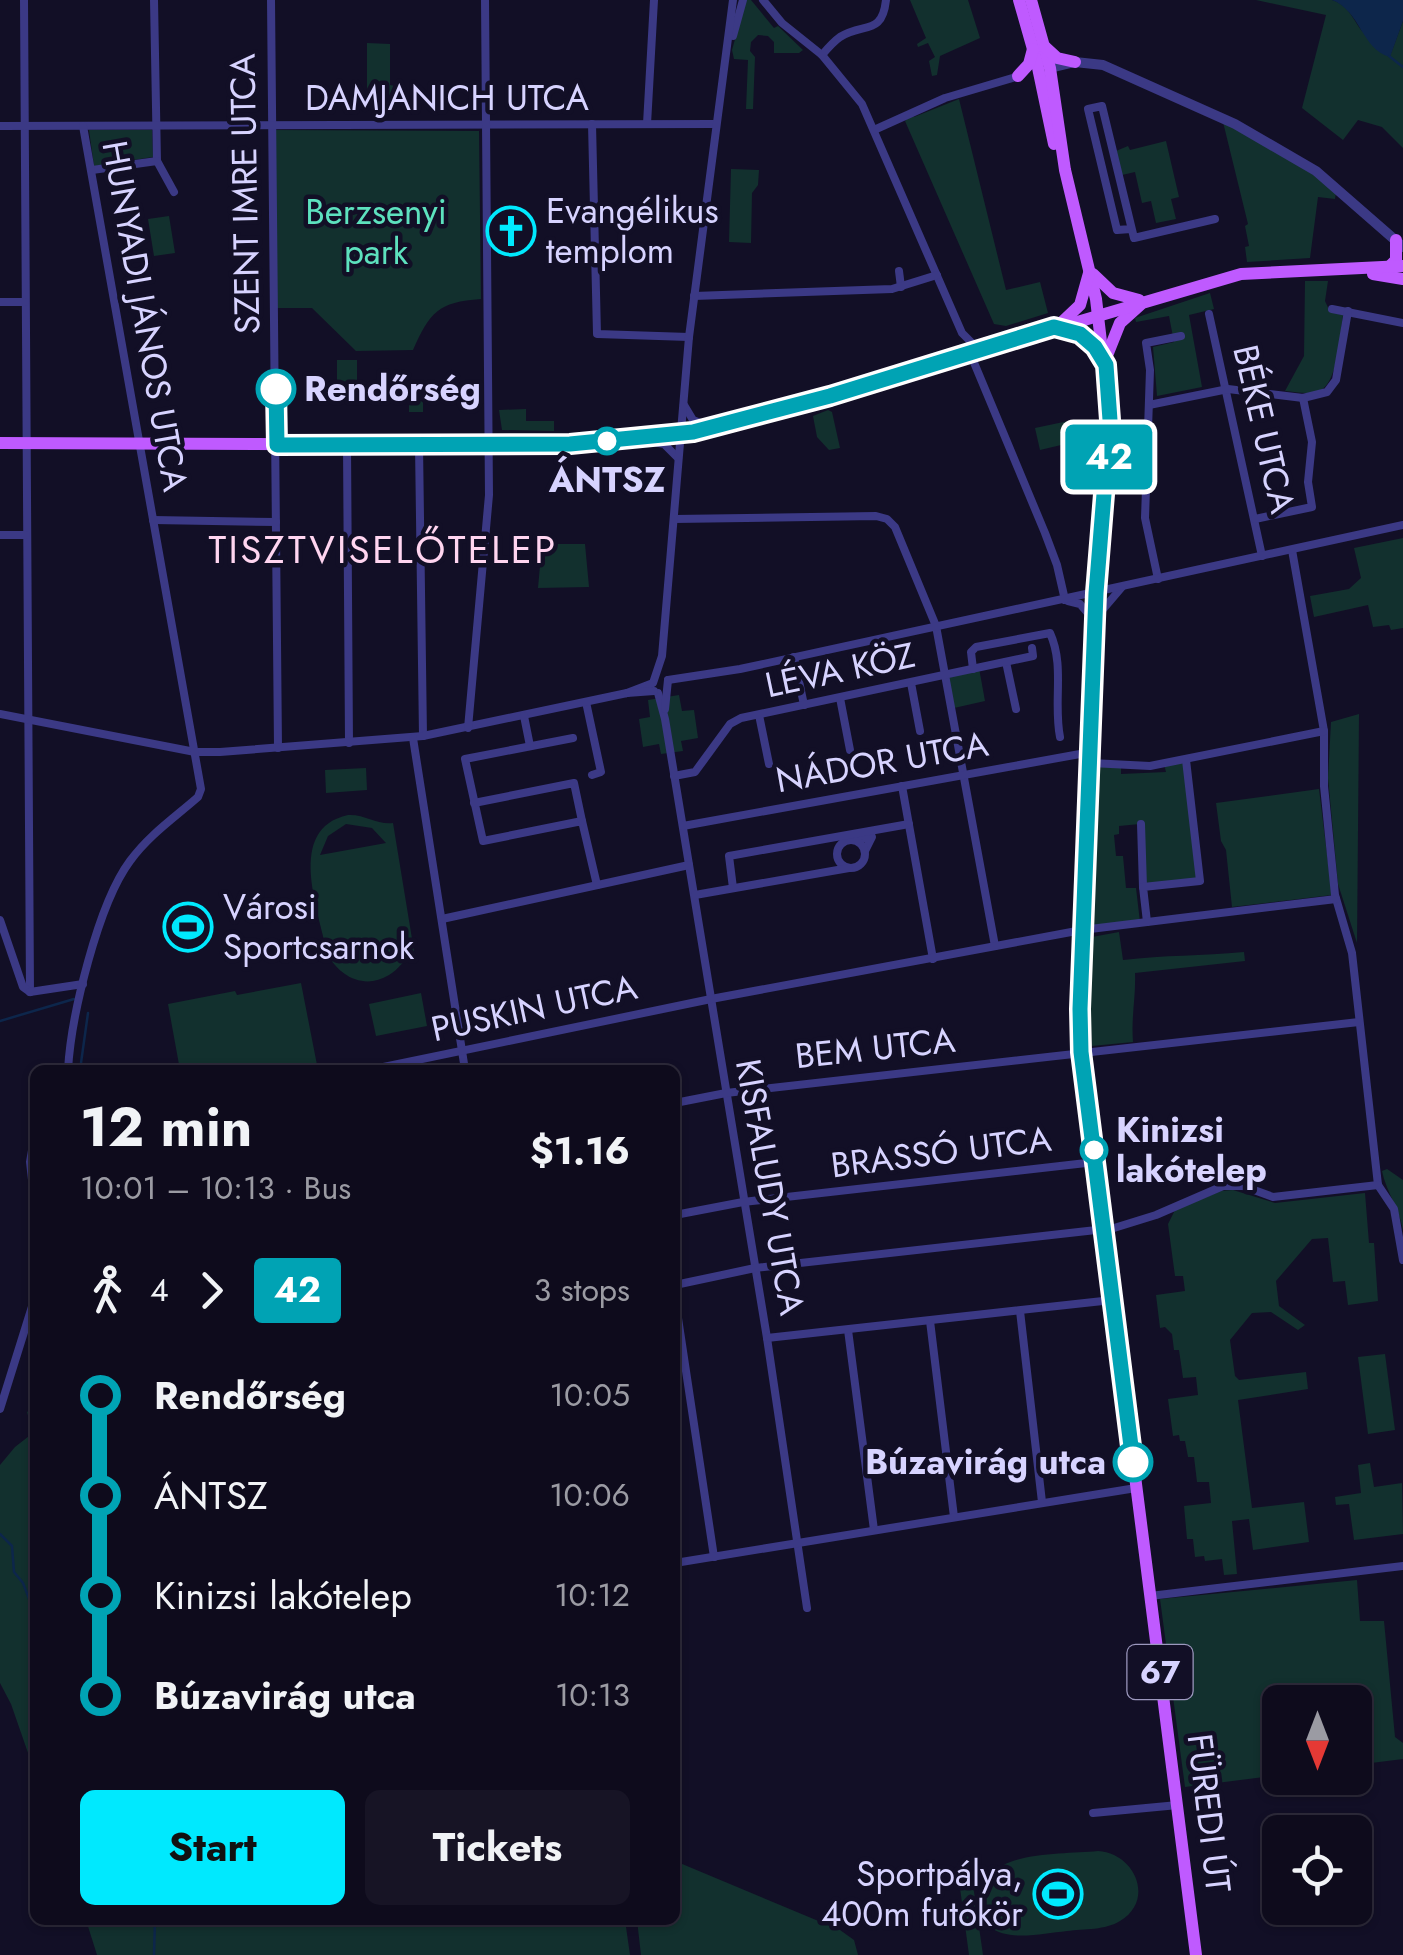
<!DOCTYPE html>
<html lang="en">
<head>
<meta charset="utf-8">
<style>
  body { margin:0; font-family:Jost,sans-serif; background:#171425; color:#f1f3f6; height:100vh; display:flex; flex-direction:column; font-size:38px; white-space:nowrap }
  * { box-sizing:border-box; margin:0 }
  p { font-size:32px; color:#9b9ba3 }
  .icon { flex:none; width:55px; height:55px; fill:none; stroke:currentColor; stroke-width:2; stroke-linecap:round; stroke-linejoin:round }
  .map { position:relative; flex:1; overflow:hidden }
  .drawer { position:absolute; left:30px; top:1065px; width:650px; height:860px; display:flex; flex-direction:column; background:#0e0b1c; border-radius:15px; box-shadow:0 2px 8px #0004,0 0 0 2px #2e2b3b }
  .drawer>* { flex:none }
  .badge { padding:0 20px; border-radius:8px; font-size:35px; line-height:65px }
  .needle { width:65px; rotate:180deg }
  .fabs { position:absolute; left:1262px; top:1685px; display:grid; gap:20px }
  .fabs a { display:grid; place-items:center; width:110px; height:110px; border-radius:15px; background:#0e0b1c; box-shadow:0 2px 8px #0004,0 0 0 2px #2e2b3b; font-size:50px }
  .map>.badge { position:absolute; translate:-50% -50%; box-shadow:0 0 0 5px #fff }
  .legs { display:flex; align-items:center; gap:15px; height:110px; padding:0 50px; font-size:32px }
  .legs p { margin-inline-start:auto }
  .summary { display:flex; align-items:center; justify-content:space-between; height:170px; padding:0 50px }
  h1 { font-size:55px; font-weight:700; line-height:75px }
  .cta { display:flex; gap:20px; margin-top:auto; padding:20px 50px }
  .cta a { flex:1; height:115px; border-radius:15px; background:#00e9fe; color:#111; font-size:40px; font-weight:700; line-height:115px; text-align:center }
  .cta a+a { background:#171425; color:#f1f3f6 }
  ul { padding:0 50px; list-style:none }
  li { display:flex; align-items:center; gap:35px; height:100px; font-size:38px }
  li i { display:grid; place-items:center; width:15px; height:100%; margin:0 12px; background:currentColor }
  li i::after { content:''; width:25px; height:25px; margin:-12px; border:8px solid; border-radius:50%; background:#0e0b1c }
  li p { margin-inline-start:auto }
  li:first-child i { background:linear-gradient(#0000 50%,currentColor 0) }
  li:last-child i { background:linear-gradient(currentColor 50%,#0000 0) }
  .map>svg:first-child { display:block }
  .green { fill:#12302e; fill-rule:evenodd }
  .water { fill:#0d264b }
  .lines { fill:none; stroke-linecap:round; stroke-linejoin:round }
  .stream { stroke:#0d264b; stroke-width:2.5 }
  .minor { stroke:#3b3985; stroke-width:8 }
  .tertiary { stroke:#3b3985; stroke-width:10 }
  .primary { stroke:#bf5aff; stroke-width:12 }
  .line-1-casing { stroke:#fff; stroke-width:22 }
  .line-1 { stroke:#00a3b4; stroke-width:15 }
  .stop-1-dot { fill:#fff; stroke:#00a3b4; stroke-width:5 }
  .labels { text-anchor:middle; dominant-baseline:central; stroke-width:9; stroke-linejoin:round; paint-order:stroke }
  .shield { fill:#120f26; stroke:#9c98be; stroke-width:2.5 }
  .shield-label { font-size:32px; font-weight:bold; fill:#d7d3ff }
  .street-label { font-size:35px; fill:#d7d3ff; stroke:#120f26 }
  .poi-label { font-size:35px; fill:#d7d3ff; stroke:#120f26; text-anchor:start }
  .park-label { font-size:35px; fill:#5de1be; stroke:#120f26 }
  .stop-label { font-size:35px; font-weight:bold; fill:#d7d3ff; stroke:#120f26; text-anchor:start }
  .neighbourhood-label { font-size:38px; letter-spacing:2.5px; fill:#ffd5f0; stroke:#120f26 }
</style>
</head>
<body>
<div class="map">
<svg width="1403" height="1955" viewBox="0 0 1403 1955">
  <rect width="100%" height="100%" fill="#120f26"/>
  <!-- green -->
  <g class="green">
    <polygon points="746,0 751,0 774,28 778,26 803,50 799,53 774,53 774,42 768,36 758,35 751,42 750,51 755,57 753,109 746,109 748,60 734,59 732,50"/>
    <polygon points="910,0 968,0 980,38 940,56 937,75 932,76 929,61 935,57 928,43 918,47 917,44 926,38"/>
    <path d="M1256 0H1332C1351 7 1351 18 1363 32 1370 41 1381 49 1390 56L1403 21V148L1382 127 1358 120 1343 140 1302 108 1326 15Z"/>
    <polygon points="367,43 390,44 390,85 395,86 395,100 367,100"/>
    <polygon points="959,99 1006,290 1040,282 1048,313 1006,326 994,324 905,121 912,114 914,117"/>
    <polygon points="1223,122 1315,175 1336,192 1335,199 1318,197 1310,258 1247,262 1245,247 1249,246 1245,226 1248,224"/>
    <polygon points="89,130 152,130 153,157 94,166"/>
    <path d="M275 130 479 131 481 299C438 302 430 312 413 350L356 351 312 308H277Z"/>
    <polygon points="1166,141 1179,197 1171,199 1176,219 1156,223 1151,201 1142,203 1135,172 1122,175 1116,151 1128,146 1130,150"/>
    <polygon points="731,169 759,170 758,185 752,193 751,243 729,242"/>
    <polygon points="169,216 175,253 154,256 148,219"/>
    <path d="M1305 281H1328L1325 301 1330 312 1343 315C1340 334 1338 384 1319 391 1309 395 1296 392 1285 391L1304 356Z"/>
    <polygon points="1210,293 1214,309 1189,315 1202,387 1157,396 1153,347 1174,342 1169,316 1136,322 1135,318"/>
    <rect x="337" y="360" width="20" height="39"/>
    <rect x="409" y="385" width="14" height="27"/>
    <polygon points="526,409 526,421 554,421 554,431 502,430 499,410"/>
    <polygon points="828,410 832,412 840,448 829,450 817,437 813,416"/>
    <polygon points="1073,420 1078,441 1040,450 1035,428"/>
    <polygon points="1403,538 1403,628 1391,630 1389,625 1373,627 1368,605 1314,617 1310,596 1349,589 1361,578 1354,548"/>
    <polygon points="542,544 585,544 589,587 538,588"/>
    <polygon points="979,668 985,701 954,708 948,675"/>
    <polygon points="679,695 682,711 694,710 698,738 681,741 683,751 661,754 659,744 643,747 639,719 650,717 648,700"/>
    <polygon points="1359,714 1357,943 1338,884 1328,778 1331,722"/>
    <polygon points="1186,760 1200,881 1143,887 1140,824 1119,826 1119,834 1114,835 1116,856 1123,856 1126,888 1136,888 1140,922 1082,930 1091,763 1121,766 1121,774 1166,772 1164,764"/>
    <polygon points="366,768 367,790 326,793 325,770"/>
    <polygon points="1319,789 1332,895 1232,907 1226,850 1221,841 1216,803"/>
    <path d="M348 815C365 814 377 825 393 823L415 957C402 959 400 969 389 975 365 990 339 977 327 953 319 910 285 829 348 815ZM346 824 372 828 386 843 320 855 328 836Z"/>
    <path d="M1119 932 1123 960C1164 955 1202 956 1244 952L1245 961 1135 973C1136 997 1131 1016 1133 1042L1092 1046 1089 993 1092 937Z"/>
    <polygon points="301,983 318,1070 180,1070 168,1004 235,991 237,995"/>
    <polygon points="421,993 427,1026 376,1036 369,1004"/>
    <path d="M1387 1169 1403 1180V1230C1399 1208 1386 1191 1382 1171Z"/>
    <polygon points="1233,1190 1275,1203 1365,1193 1369,1243 1374,1243 1378,1301 1348,1305 1345,1281 1333,1282 1328,1238 1312,1239 1276,1281 1279,1306 1305,1325 1298,1330 1271,1312 1252,1313 1230,1340 1235,1376 1239,1380 1306,1372 1308,1389 1238,1400 1252,1508 1304,1502 1309,1542 1253,1550 1249,1519 1232,1521 1237,1574 1224,1575 1222,1559 1205,1561 1204,1556 1195,1557 1193,1539 1187,1539 1184,1506 1211,1503 1209,1482 1197,1482 1194,1457 1188,1457 1185,1441 1180,1441 1179,1435 1173,1436 1168,1399 1198,1395 1196,1377 1183,1378 1179,1350 1174,1350 1172,1334 1165,1327 1160,1328 1156,1295 1185,1291 1183,1276 1175,1276 1168,1224 1175,1210 1221,1191"/>
    <polygon points="1385,1354 1395,1430 1368,1434 1358,1357"/>
    <polygon points="35,1407 35,1773 11,1704 0,1683 0,1465 15,1447 33,1433 27,1412"/>
    <polygon points="1370,1463 1374,1487 1402,1483 1403,1534 1354,1540 1349,1504 1336,1505 1335,1497 1361,1493 1358,1465"/>
    <polygon points="1357,1580 1360,1621 1384,1621 1395,1737 1403,1743 1403,1759 1355,1765 1355,1702 1280,1702 1280,1775 1185,1787 1160,1599"/>
    <path d="M1098 1851C1134 1853 1156 1899 1120 1921 1106 1930 1084 1929 1067 1931 1031 1935 978 1949 978 1894 990 1849 1060 1855 1098 1851Z"/>
    <polygon points="675,1861 840,1930 854,1940 858,1955 641,1955 637,1920 675,1920"/>
    <polygon points="971,1871 983,1955 969,1955 958,1873"/>
    <polygon points="86,1920 625,1920 630,1955 97,1955"/>
  </g>
  <!-- water -->
  <path class="water" d="M1332 0H1403V21L1390 57C1361 49 1361 11 1332 0Z"/>
  <g class="lines">
    <!-- stream -->
    <g class="stream">
      <polyline points="1389,56 1403,67"/>
      <polyline points="0,1021 74,999"/>
      <polyline points="80,1070 88,1013"/>
      <polyline points="0,1534 12,1546 14,1572 23,1583 35,1614"/>
      <polyline points="154,1955 155,1920"/>
    </g>
    <!-- minor -->
    <g class="minor">
      <polyline points="24,0 30,992"/>
      <polyline points="154,0 157,161 174,192"/>
      <polyline points="271,0 278,748"/>
      <polyline points="763,0 782,23 822,55 862,104 962,333 972,343 984,347"/>
      <polyline points="733,36 743,0"/>
      <path d="M822 55C827 49 833 42 840 37 864 22 882 36 886 0"/>
      <polyline points="592,124 597,334 689,337"/>
      <polyline points="647,124 654,0"/>
      <polyline points="0,126 715,124"/>
      <polyline points="874,130 945,98 1019,76"/>
      <polyline points="92,170 157,161"/>
      <polyline points="1131,229 1117,230 1088,109 1102,106 1134,238 1215,219"/>
      <polyline points="899,271 901,287"/>
      <polyline points="694,296 892,289 937,275"/>
      <polyline points="0,302 25,302"/>
      <polyline points="1332,309 1403,323"/>
      <polyline points="1209,314 1262,556"/>
      <polyline points="970,353 1045,533 1057,565 1065,600"/>
      <polyline points="684,405 693,420 705,425"/>
      <polyline points="1149,405 1228,389 1303,398 1327,392 1336,380 1348,311"/>
      <polyline points="644,440 664,444 678,458"/>
      <polyline points="347,445 349,743"/>
      <polyline points="419,445 423,736"/>
      <polyline points="674,519 876,516 887,519 895,527 936,626 995,946"/>
      <polyline points="1255,519 1312,507 1308,482 1312,442 1303,398"/>
      <polyline points="153,520 276,522"/>
      <polyline points="0,535 26,535"/>
      <polyline points="1292,550 1324,731 1324,786 1335,895 1352,953 1378,1185"/>
      <polyline points="1158,579 1145,518 1150,370 1146,343 1181,336"/>
      <polyline points="1068,601 1080,604 1092,618"/>
      <polyline points="1099,614 1122,587"/>
      <polyline points="794,657 804,705"/>
      <polyline points="1006,662 1016,709"/>
      <path d="M973 669 971 652 976 647 1050 633C1065 666 1053 702 1060 737"/>
      <polyline points="668,680 740,669 1403,525"/>
      <polyline points="911,683 920,731"/>
      <polyline points="627,693 653,683 662,656 689,337 733,0"/>
      <polyline points="658,693 665,719 767,1338 807,1608"/>
      <polyline points="840,698 850,750"/>
      <polyline points="586,702 601,772 592,775"/>
      <polyline points="665,709 668,680"/>
      <polyline points="0,714 195,752 220,752 423,736 627,693 654,691"/>
      <polyline points="759,715 769,764"/>
      <polyline points="524,716 530,746"/>
      <polyline points="468,728 489,495 485,0"/>
      <polyline points="413,738 465,1070"/>
      <polyline points="573,738 465,759 483,841 582,821 597,885"/>
      <polyline points="1091,763 1150,766 1324,731"/>
      <polyline points="674,776 695,772 730,724 741,718 1033,656 1032,648"/>
      <polyline points="902,786 933,959"/>
      <polyline points="474,803 574,783 582,821"/>
      <polyline points="1141,824 1143,887"/>
      <polyline points="683,826 1091,752"/>
      <polyline points="857,839 872,837 865,851"/>
      <circle cx="851" cy="854" r="14"/>
      <polyline points="733,888 729,856 909,824"/>
      <polyline points="695,895 849,868"/>
      <polyline points="442,919 689,865"/>
      <polyline points="0,920 23,987 30,992"/>
      <polyline points="1147,922 1143,887 1200,881 1186,760"/>
      <polyline points="30,992 83,984"/>
      <path d="M68 1070C71 1016 98 904 130 861 149 835 174 818 198 797L201 789 83 126"/>
      <polyline points="369,1070 711,999 1082,930 1336,899"/>
      <polyline points="675,1103 726,1093 1359,1022"/>
      <polyline points="35,1133 30,1162 35,1206"/>
      <polyline points="1378,1185 1394,1209 1403,1260"/>
      <polyline points="675,1215 743,1202 1095,1162"/>
      <polyline points="675,1285 755,1268 1114,1228 1156,1215 1223,1186 1243,1186 1273,1197 1378,1185"/>
      <polyline points="675,1298 714,1557"/>
      <polyline points="1020,1311 1042,1502"/>
      <polyline points="930,1321 954,1517"/>
      <polyline points="848,1330 874,1530"/>
      <polyline points="767,1338 1112,1300"/>
      <polyline points="0,1409 35,1297"/>
      <polyline points="675,1563 1136,1488"/>
      <polyline points="1150,1596 1403,1566"/>
      <polyline points="1093,1813 1178,1805"/>
    </g>
    <!-- tertiary -->
    <polyline class="tertiary" points="1050,68 1075,62 1103,65 1235,124 1316,171 1403,247"/>
    <!-- primary -->
    <g class="primary">
      <polyline points="1019,0 1037,63 1054,144"/>
      <polyline points="1031,0 1050,68 1065,170 1096,299 1110,419 1096,593 1080,991 1081,1052 1196,1955"/>
      <polyline points="1045,47 1057,58 1075,62"/>
      <polyline points="1018,76 1029,64 1033,49"/>
      <polyline points="1388,268 1396,260 1396,240"/>
      <polyline points="1093,274 1113,293 1139,300"/>
      <polyline points="1373,274 1403,279"/>
      <polyline points="1061,323 1080,305 1089,273"/>
      <polyline points="1057,328 1088,339 1103,361"/>
      <polyline points="1108,353 1120,323 1140,305"/>
      <polyline points="0,443 490,445 570,443 693,432 768,413 1241,274 1403,266"/>
    </g>
  </g>
  <g class="lines">
    <!-- line-1 casing -->
    <g class="line-1-casing">
      <polyline id="line-1" points="276,389 277,445 570,444 693,432 830,396 1054,327 1080,334 1095,347 1106,365 1110,420 1096,593 1080,1009 1081,1052 1133,1462"/>
    </g>
    <!-- line-1 -->
    <use href="#line-1" class="line-1"/>
  </g>
  <!-- icons -->
  <defs>
    <g id="church-ring" transform="scale(2.5)"><circle r="9.5" fill="#120f26" stroke="#00e9fe" stroke-width="1.5"/><path d="M-1.2-6h2.4v3.5h3.3v2.4h-3.3V6h-2.4V-.1h-3.3v-2.4h3.3Z" fill="#00e9fe"/></g>
    <g id="stadium-ring" transform="scale(2.5)"><circle r="9.5" fill="#120f26" stroke="#00e9fe" stroke-width="1.5"/><path d="M0-5a6.5 5 0 1 0 0 10a6.5 5 0 1 0 0-10ZM-3.5-1.8h7v3.6h-7Z" fill="#00e9fe"/></g>
  </defs>
  <g fill-rule="evenodd">
    <use href="#church-ring" x="511" y="231"/>
    <use href="#stadium-ring" x="188" y="927"/>
    <use href="#stadium-ring" x="1058" y="1894"/>
  </g>
  <!-- markers -->
  <g class="stop-1-dot">
    <circle cx="276" cy="389" r="18"/>
    <circle cx="607" cy="441" r="12"/>
    <circle cx="1094" cy="1150" r="12"/>
    <circle cx="1133" cy="1462" r="18"/>
  </g>
  <g class="labels">
    <!-- shield labels -->
    <rect class="shield" x="1127.5" y="1645" width="65" height="54" rx="8"/>
    <g class="shield-label">
      <text x="1160" y="1672">67</text>
    </g>
    <!-- street labels -->
    <g class="street-label">
      <text x="447" y="98">DAMJANICH UTCA</text>
      <text transform="translate(245 194) rotate(-91)">SZENT IMRE UTCA</text>
      <text transform="translate(145 316) rotate(80)">HUNYADI JÁNOS UTCA</text>
      <text transform="translate(1264 429) rotate(77)">BÉKE UTCA</text>
      <text transform="translate(840 670) rotate(-12)">LÉVA KÖZ</text>
      <text transform="translate(882 762) rotate(-10)">NÁDOR UTCA</text>
      <text transform="translate(534 1008) rotate(-12)">PUSKIN UTCA</text>
      <text transform="translate(875 1048) rotate(-6)">BEM UTCA</text>
      <text transform="translate(941 1152) rotate(-7)">BRASSÓ UTCA</text>
      <text transform="translate(770 1187) rotate(80)">KISFALUDY UTCA</text>
      <text transform="translate(1209 1813) rotate(83)">FÜREDI ÚT</text>
    </g>
    <!-- poi labels -->
    <g class="poi-label">
      <text x="546" y="211">Evangélikus<tspan x="546" dy="40">templom</tspan></text>
      <text x="223" y="907">Városi<tspan x="223" dy="40">Sportcsarnok</tspan></text>
      <text x="1023" y="1874" text-anchor="end">Sportpálya,<tspan x="1023" dy="40">400m futókör</tspan></text>
    </g>
    <!-- park labels -->
    <g class="park-label">
      <text x="376" y="212">Berzsenyi<tspan x="376" dy="40">park</tspan></text>
    </g>
    <!-- stop labels -->
    <g class="stop-label">
      <text x="304" y="389">Rendőrség</text>
      <text x="607" y="480" text-anchor="middle">ÁNTSZ</text>
      <text x="1116" y="1130">Kinizsi<tspan x="1116" dy="40">lakótelep</tspan></text>
      <text x="1106" y="1462" text-anchor="end">Búzavirág utca</text>
    </g>
    <!-- neighbourhood labels -->
    <g class="neighbourhood-label">
      <text x="383" y="549">TISZTVISELŐTELEP</text>
    </g>
  </g>
</svg>
<div class="fabs">
<a><svg class="needle" viewBox="-14 -14 28 28"><path d="M0-13l5 13h-10z" fill="#e53935"/><path d="M0 13l5-13h-10z" fill="#9b9ba3"/></svg></a>
<a><svg class="icon" aria-label="locate" viewBox="0 0 24 24"><circle cx="12" cy="12" r="6"/><path d="M12 2v4M12 18v4M2 12h4M18 12h4"/></svg></a>
</div>
<b class="badge" style="left:1109px;top:457px;background:#00a3b4;color:#fff">42</b>
<section class="drawer">
<div class="summary"><div><h1>12 min</h1><p>10:01 – 10:13 · Bus</p></div><b>$1.16</b></div>
<div class="legs"><svg class="icon" aria-label="walk" viewBox="0 0 24 24"><circle cx="13" cy="4" r="2"/><path d="M13 8l-2 6 4 7M11 14l-3 7M7 12l3-4h3l4 4"/></svg>4<svg class="icon" aria-label="forward" viewBox="0 0 24 24"><path d="M9 5l7 7-7 7"/></svg><b class="badge" style="background:#00a3b4;color:#fff">42</b><p>3 stops</p></div>
<ul>
<li><i style="color:#00a3b4"></i><b>Rendőrség</b><p>10:05</p></li>
<li><i style="color:#00a3b4"></i><span>ÁNTSZ</span><p>10:06</p></li>
<li><i style="color:#00a3b4"></i><span>Kinizsi lakótelep</span><p>10:12</p></li>
<li><i style="color:#00a3b4"></i><b>Búzavirág utca</b><p>10:13</p></li>
</ul>
<div class="cta"><a>Start</a><a>Tickets</a></div>
</section>
</div>
</body>
</html>
